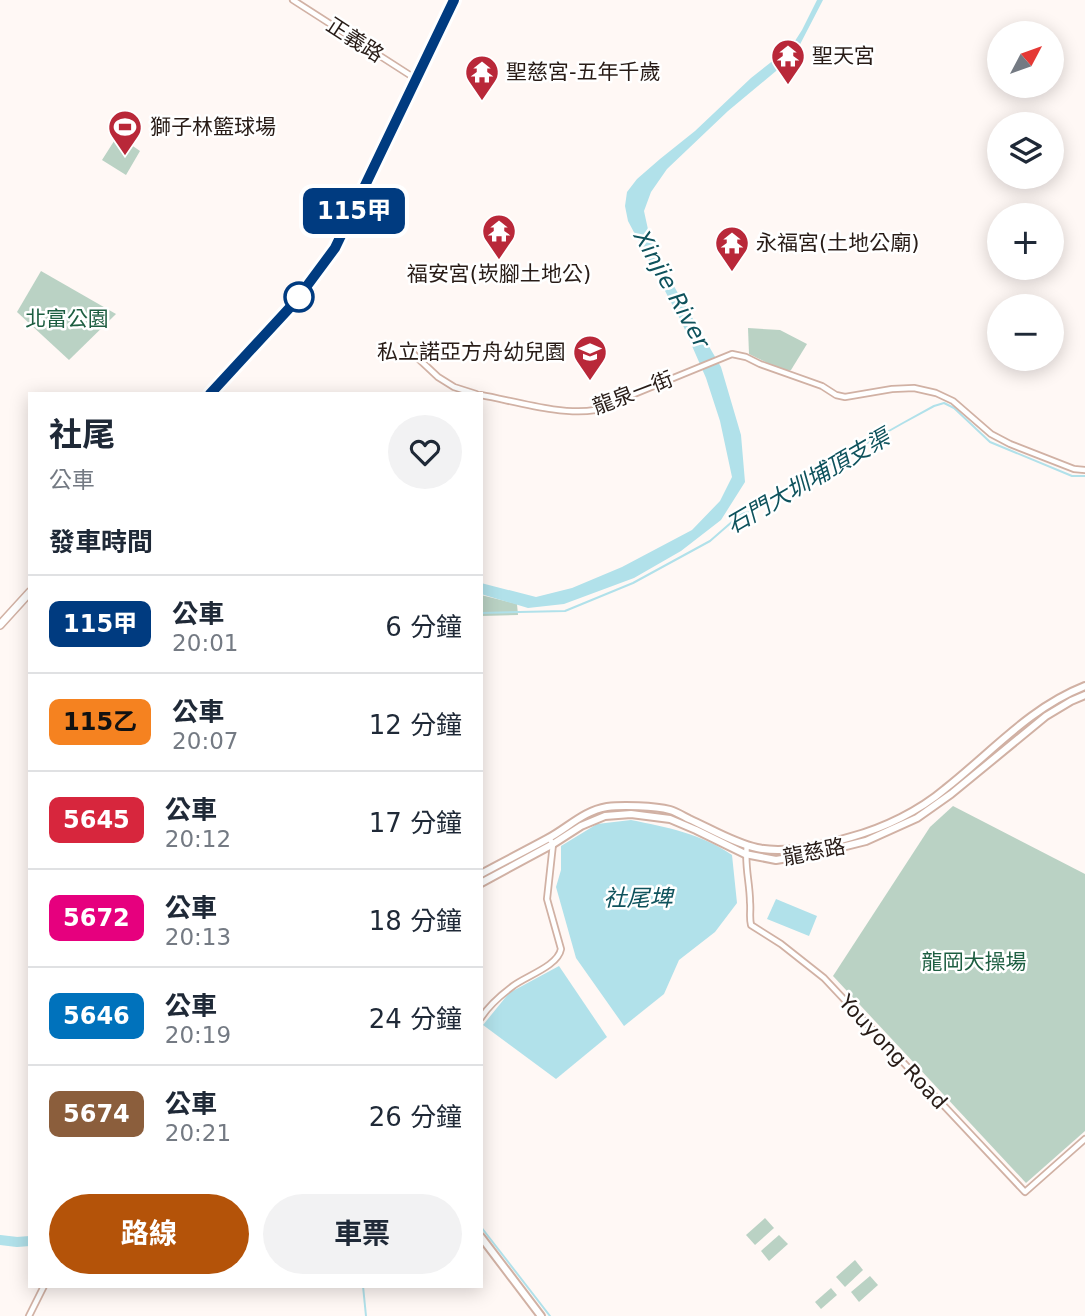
<!DOCTYPE html>
<html lang="zh-TW">
<head>
<meta charset="utf-8">
<style>
  body { margin:0; font-family:"DejaVu Sans","Noto Sans TC",sans-serif; background:#f2f2f3; color:#1f2937; height:100vh; display:flex; flex-direction:column; font-size:26px; white-space:nowrap }
  * { box-sizing:border-box; margin:0 }
  p { font-size:23px; color:#747a83 }
  .icon { flex:none; width:38px; height:38px; fill:none; stroke:currentColor; stroke-width:2; stroke-linecap:round; stroke-linejoin:round }
  .map { position:relative; flex:1; overflow:hidden }
  .details { position:absolute; left:28px; top:392px; width:455px; height:896px; display:flex; flex-direction:column; background:#fff; border-radius:0px; box-shadow:0 4px 18px #0003 }
  .details>* { flex:none }
  .badge { padding:0 14px; border-radius:10px; font-size:24px; line-height:46px }
  .needle { width:46px; rotate:49deg }
  .fabs { position:absolute; left:987px; top:21px; display:grid; gap:14px }
  .fabs a { display:grid; place-items:center; width:77px; height:77px; border-radius:50%; background:#fff; box-shadow:0 4px 18px #0003; font-size:35px }
  .map>.badge { position:absolute; translate:-50% -50%; box-shadow:0 0 0 4px #fff }
  h2 { padding:0 21px; font-size:26px; line-height:63px }
  .round { display:grid; place-items:center; flex:none; width:74px; height:74px; border-radius:37px; background:#f2f2f3 }
  .headline { display:flex; align-items:center; justify-content:space-between; height:119px; padding:0 21px }
  h1 { font-size:33px; font-weight:700; line-height:52px }
  .cta { display:flex; gap:14px; margin-top:auto; padding:14px 21px }
  .cta a { flex:1; height:80px; border-radius:42px; background:#b45309; color:#fff; font-size:28px; font-weight:700; line-height:80px; text-align:center }
  .cta a+a { background:#f2f2f3; color:#1f2937 }
  ul { padding:0; list-style:none }
  li { display:flex; align-items:center; gap:21px; height:98px; padding:0 21px; border-top:2px solid #e0e1e3 }
  li div { flex:1 }
  li b { display:block; font-size:26px }
  li em { font-style:normal }
  li .badge { min-width:77px; font-weight:700; text-align:center }
  .map>svg:first-child { display:block }
  .green { fill:#bad2c4 }
  .water { fill:#b1e1ea }
  .lines { fill:none; stroke-linecap:round; stroke-linejoin:round }
  .stream { stroke:#b1e1ea; stroke-width:2 }
  .river { stroke:#b1e1ea; stroke-width:10 }
  .minor-casing { stroke:#d1b1a4; stroke-width:8 }
  .tertiary-casing { stroke:#d1b1a4; stroke-width:10 }
  .secondary-casing { stroke:#d1b1a4; stroke-width:10 }
  .minor { stroke:#fff; stroke-width:4.5 }
  .tertiary { stroke:#fff; stroke-width:6 }
  .secondary { stroke:#fff; stroke-width:7 }
  .line-casing { stroke:#fff; stroke-width:16 }
  .line { stroke:#003b80; stroke-width:10 }
  .stop-dot { fill:#fff; stroke:#003b80; stroke-width:3.5 }
  .labels { text-anchor:middle; dominant-baseline:central; stroke-width:5; stroke-linejoin:round; paint-order:stroke }
  .street-label { font-size:21px; fill:#281c17; stroke:#fff }
  .poi-label { font-size:21px; fill:#281c17; stroke:#fff; text-anchor:start }
  .park-label { font-size:21px; fill:#1d5e41; stroke:#fff }
  .water-label { font-size:23px; font-style:italic; fill:#0e525c; stroke:#fff }
</style>
</head>
<body>
<div class="map">
<svg width="1085" height="1316" viewBox="0 0 1085 1316">
  <rect width="100%" height="100%" fill="#fff8f5"/>
  <!-- green -->
  <g class="green">
    <polygon points="116,138 125,143 127,142 140,151 126,175 102,160"/>
    <polygon points="41,271 116,314 69,360 17,312"/>
    <polygon points="748,328 780,330 807,344 791,370 786,372 749,354"/>
    <polygon points="481,595 517,604 518,615 481,616"/>
    <polygon points="953,806 1085,874 1085,1131 1026,1183 833,976 930,827"/>
    <polygon points="765,1218 774,1228 755,1245 746,1235"/>
    <polygon points="779,1235 788,1244 769,1261 761,1251"/>
    <polygon points="855,1260 863,1270 845,1287 836,1277"/>
    <polygon points="870,1276 878,1285 859,1302 851,1292"/>
    <polygon points="831,1288 837,1295 821,1309 815,1302"/>
  </g>
  <!-- water -->
  <g class="water">
    <polygon points="817,0 823,0 794,56 728,111 667,169 651,192 644,211 649,234 668,276 721,367 741,435 745,482 721,520 681,551 634,578 564,604 528,608 481,594 481,583 536,597 572,588 622,567 692,530 720,501 732,477 720,421 706,378 682,323 628,221 625,206 627,192 637,179 660,159 695,131 751,78 784,52 793,44 802,30"/>
    <path d="M631 820C666 827 702 834 732 855L737 903 715 932 679 960 664 994 624 1026 576 958 556 887 561 870V846L597 824Z"/>
    <polygon points="776,899 817,916 809,936 767,919"/>
    <polygon points="559,966 607,1037 556,1079 483,1025 509,993"/>
  </g>
  <g class="lines">
    <!-- stream -->
    <g class="stream">
      <polyline points="481,613 565,611 633,583 710,541 741,514 753,511 783,491 903,423 934,406 944,403 954,408 990,442 1072,476 1085,476"/>
      <polyline points="481,1227 550,1316"/>
      <polyline points="363,1286 366,1316"/>
    </g>
    <!-- river -->
    <polyline class="river" points="0,1240 17,1242 30,1241"/>
    <!-- minor casing -->
    <g class="minor-casing">
      <g id="minor">
        <polyline points="293,0 416,79"/>
        <polyline points="406,347 438,377 454,387 476,394"/>
        <path d="M481 395C514 401 563 416 595 410L732 354 746 357 760 364 822 386 836 395 845 397 892 389 914 388 936 393 953 401 991 434 1010 444 1074 469 1085 470"/>
        <path d="M747 845C744 864 750 883 750 902 751 910 749 917 751 925L781 944 824 978 1025 1192 1085 1139"/>
        <path d="M481 1018C489 1005 501 995 513 986 526 976 558 966 561 949L547 899 553 844 549 838"/>
        <polyline points="29,1316 44,1286"/>
      </g>
    </g>
    <!-- tertiary casing -->
    <g class="tertiary-casing">
      <g id="tertiary">
        <path d="M481 874C503 862 525 851 547 839 568 828 583 811 607 807 622 805 655 806 670 810 677 812 683 816 689 819 711 829 734 843 757 848 785 854 824 845 851 837 884 828 919 811 945 789 991 753 1029 708 1085 686"/>
        <polyline points="481,883 553,844 581,826 605,816 631,814 670,819 696,830 745,854 776,860 818,853 866,841 917,818 951,794 1046,716 1071,701 1085,695"/>
        <polyline points="481,1237 541,1316"/>
      </g>
    </g>
    <!-- secondary casing -->
    <g class="secondary-casing">
      <g id="secondary">
        <polyline points="210,394 295,302 335,248 454,0"/>
        <polyline points="0,625 30,592"/>
      </g>
    </g>
    <!-- minor -->
    <use href="#minor" class="minor"/>
    <!-- tertiary -->
    <use href="#tertiary" class="tertiary"/>
    <!-- secondary -->
    <use href="#secondary" class="secondary"/>
  </g>
  <g class="lines">
    <!-- line casing -->
    <g class="line-casing">
      <polyline id="line" points="210,394 295,302 335,248 454,0"/>
    </g>
    <!-- line -->
    <use href="#line" class="line"/>
  </g>
  <!-- icons -->
  <defs>
    <g id="temple-pin" transform="scale(1.75)"><path d="M0 17L-7.5 6A9.5 9.5 0 1 1 7.5 6Z" fill="#b92839" stroke="#fff"/><path d="M0-6L5-2H3V0L6.5 2.5H4V6H1.5V3h-3V6H-4V2.5H-6.5L-3 0V-2H-5Z" fill="#fff"/></g>
    <g id="stadium-pin" transform="scale(1.75)"><path d="M0 17L-7.5 6A9.5 9.5 0 1 1 7.5 6Z" fill="#b92839" stroke="#fff"/><path d="M0-5a6.5 5 0 1 0 0 10a6.5 5 0 1 0 0-10ZM-3.5-1.8h7v3.6h-7Z" fill="#fff"/></g>
    <g id="school-pin" transform="scale(1.75)"><path d="M0 17L-7.5 6A9.5 9.5 0 1 1 7.5 6Z" fill="#b92839" stroke="#fff"/><path d="M0-5L7-2L0 1L-7-2ZM-4 1L0 2.5L4 1V4Q0 6-4 4Z" fill="#fff"/></g>
  </defs>
  <g fill-rule="evenodd">
    <use href="#temple-pin" x="788" y="56"/>
    <use href="#temple-pin" x="482" y="72"/>
    <use href="#stadium-pin" x="125" y="127"/>
    <use href="#temple-pin" x="499" y="231"/>
    <use href="#temple-pin" x="732" y="243"/>
    <use href="#school-pin" x="590" y="352"/>
  </g>
  <!-- markers -->
  <circle class="stop-dot" cx="299" cy="297" r="14"/>
  <g class="labels">
    <!-- street labels -->
    <g class="street-label">
      <text transform="translate(355 40) rotate(33)">正義路</text>
      <text transform="translate(633 393) rotate(-21)">龍泉一街</text>
      <text transform="translate(814 852) rotate(-11)">龍慈路</text>
      <text transform="translate(893 1052) rotate(47)">Youyong Road</text>
    </g>
    <!-- poi labels -->
    <g class="poi-label">
      <text x="812" y="56">聖天宮</text>
      <text x="506" y="72">聖慈宮-五年千歲</text>
      <text x="150" y="127">獅子林籃球場</text>
      <text x="756" y="243">永福宮(土地公廟)</text>
      <text x="499" y="274" text-anchor="middle">福安宮(崁腳土地公)</text>
      <text x="566" y="352" text-anchor="end">私立諾亞方舟幼兒園</text>
    </g>
    <!-- park labels -->
    <g class="park-label">
      <text x="67" y="319">北富公園</text>
      <text x="974" y="962">龍岡大操場</text>
    </g>
    <!-- water labels -->
    <g class="water-label">
      <text transform="translate(672 289) rotate(61)">Xinjie River</text>
      <text transform="translate(808 481) rotate(-30)">石門大圳埔頂支渠</text>
      <text x="638" y="898">社尾埤</text>
    </g>
  </g>
</svg>
<div class="fabs">
<a><svg class="needle" viewBox="-14 -14 28 28"><path d="M0-13l5 13h-10z" fill="#e53935"/><path d="M0 13l5-13h-10z" fill="#747a83"/></svg></a>
<a><svg class="icon" aria-label="layers" viewBox="0 0 24 24"><path d="M12 4l9 5-9 5-9-5zM3 14l9 5 9-5"/></svg></a>
<a>+</a>
<a>−</a>
</div>
<b class="badge" style="left:354px;top:211px;background:#003b80;color:#fff">115甲</b>
<section class="details">
<div class="headline"><div><h1>社尾</h1><p>公車</p></div><a class="round"><svg class="icon" aria-label="heart" viewBox="0 0 24 24"><path d="M12 20l-8-8c-3-5 5-10 8-4 3-6 11-1 8 4z"/></svg></a></div>
<h2>發車時間</h2>
<ul>
<li><span class="badge" style="background:#003b80;color:#fff">115甲</span><div><b>公車</b><p>20:01</p></div><em>6 分鐘</em></li>
<li><span class="badge" style="background:#f58220;color:#111">115乙</span><div><b>公車</b><p>20:07</p></div><em>12 分鐘</em></li>
<li><span class="badge" style="background:#d7263d;color:#fff">5645</span><div><b>公車</b><p>20:12</p></div><em>17 分鐘</em></li>
<li><span class="badge" style="background:#e6007e;color:#fff">5672</span><div><b>公車</b><p>20:13</p></div><em>18 分鐘</em></li>
<li><span class="badge" style="background:#0072bc;color:#fff">5646</span><div><b>公車</b><p>20:19</p></div><em>24 分鐘</em></li>
<li><span class="badge" style="background:#8b5e3c;color:#fff">5674</span><div><b>公車</b><p>20:21</p></div><em>26 分鐘</em></li>
</ul>
<div class="cta"><a>路線</a><a>車票</a></div>
</section>
</div>
</body>
</html>
